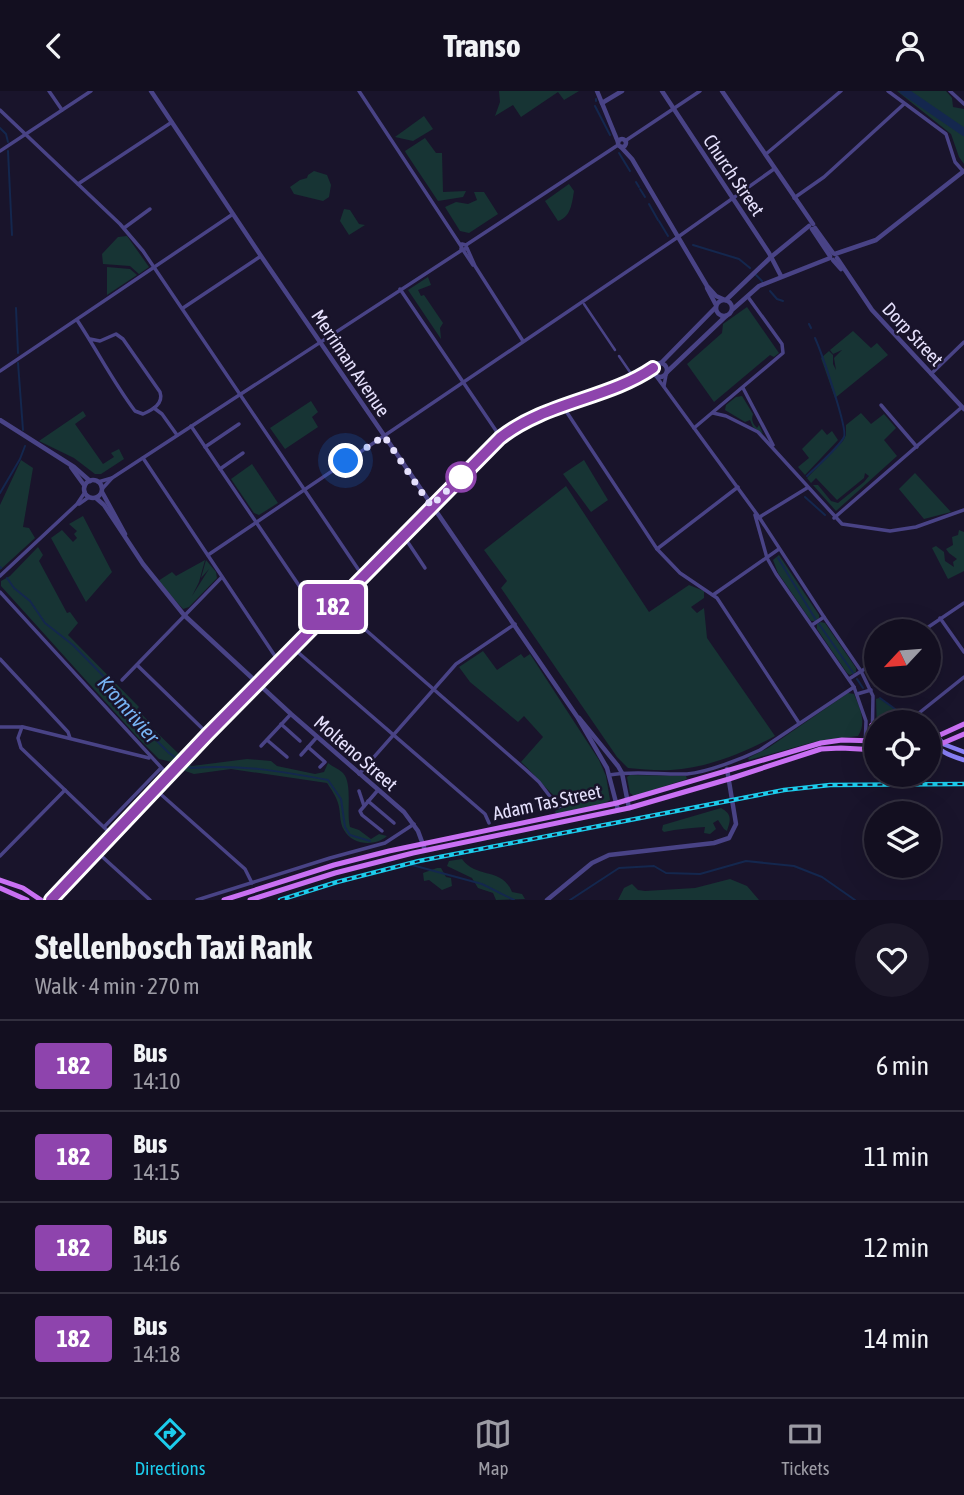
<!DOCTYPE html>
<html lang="en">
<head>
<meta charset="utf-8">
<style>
  body { margin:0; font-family:"Asap Condensed",sans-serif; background:#1c1829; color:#f1f3f6; height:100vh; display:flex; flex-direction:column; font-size:26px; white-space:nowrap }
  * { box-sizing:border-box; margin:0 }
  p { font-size:23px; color:#9d9ca5 }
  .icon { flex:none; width:38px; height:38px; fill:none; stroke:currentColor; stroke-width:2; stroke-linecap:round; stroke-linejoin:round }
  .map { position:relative; height:809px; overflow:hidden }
  .drawer { display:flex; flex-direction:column; background:#130f20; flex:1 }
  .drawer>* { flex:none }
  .badge { padding:0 14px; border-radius:5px; font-size:24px; line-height:46px }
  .needle { width:46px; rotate:244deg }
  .tools { position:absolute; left:864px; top:528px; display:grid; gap:14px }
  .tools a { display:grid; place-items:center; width:77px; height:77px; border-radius:50%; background:#130f20; box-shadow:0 7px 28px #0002,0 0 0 2px #322f3e; font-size:35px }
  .you { position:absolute; width:35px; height:35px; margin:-18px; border:5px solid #fff; border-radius:50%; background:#1a73e8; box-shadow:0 0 0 10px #1a73e833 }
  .map>.badge { position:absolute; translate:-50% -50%; box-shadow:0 0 0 4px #fff }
  .round { display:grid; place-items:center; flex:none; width:74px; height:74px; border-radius:37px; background:#1c1829 }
  .overview { display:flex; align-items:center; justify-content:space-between; height:119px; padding:0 35px }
  h1 { font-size:33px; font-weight:700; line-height:52px }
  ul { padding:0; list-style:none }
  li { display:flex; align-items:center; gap:21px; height:91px; padding:0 35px; border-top:2px solid #322f3e }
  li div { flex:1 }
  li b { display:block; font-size:26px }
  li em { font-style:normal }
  li .badge { min-width:77px; font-weight:700; text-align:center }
  header { display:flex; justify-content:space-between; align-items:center; height:91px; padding:0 35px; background:#130f20; font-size:32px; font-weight:700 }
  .menu { display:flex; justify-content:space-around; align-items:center; height:98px; border-top:2px solid #322f3e; background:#130f20; font-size:19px; color:#9d9ca5 }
  .menu a { display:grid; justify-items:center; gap:4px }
  .menu .selected { color:#1cccec }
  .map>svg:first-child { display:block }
  .green { fill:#173434 }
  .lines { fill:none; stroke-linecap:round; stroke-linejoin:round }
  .stream { stroke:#14274e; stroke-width:2 }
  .river { stroke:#14274e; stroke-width:8 }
  .pedestrian { stroke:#494386; stroke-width:2.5 }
  .minor { stroke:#494386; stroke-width:3.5 }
  .tertiary { stroke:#494386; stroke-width:4.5 }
  .secondary { stroke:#887ff5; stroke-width:4.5 }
  .primary { stroke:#c970f3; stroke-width:5 }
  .rail-casing { stroke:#1cccec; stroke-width:4.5 }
  .rail { stroke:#19142b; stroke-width:2; stroke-dasharray:5; stroke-linecap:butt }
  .line-casing { stroke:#fff; stroke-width:16 }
  .line { stroke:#8e44ad; stroke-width:10 }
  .walk { stroke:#e5e0fc; stroke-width:7; stroke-dasharray:0 12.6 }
  .stop-dot { fill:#fff; stroke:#8e44ad; stroke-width:3.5 }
  .labels { text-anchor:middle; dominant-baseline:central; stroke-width:5; stroke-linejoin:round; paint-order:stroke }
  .street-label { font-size:19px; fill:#e5e0fc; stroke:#19142b }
  .water-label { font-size:21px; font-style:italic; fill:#77b3f4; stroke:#19142b }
</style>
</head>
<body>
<header><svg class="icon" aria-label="back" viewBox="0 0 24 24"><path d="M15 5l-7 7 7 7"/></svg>Transo<svg class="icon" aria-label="person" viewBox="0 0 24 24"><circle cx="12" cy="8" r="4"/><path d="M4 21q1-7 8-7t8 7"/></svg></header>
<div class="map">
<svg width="964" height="809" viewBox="0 0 964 809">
  <rect width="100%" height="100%" fill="#19142b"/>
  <!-- green -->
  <g class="green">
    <polygon points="499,0 579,0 564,9 558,1 521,26 513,14 495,25 500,11"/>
    <polygon points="897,0 946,0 952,7 953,16 964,18 964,73 959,66 951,43"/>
    <polygon points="424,25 433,38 413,50 395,46"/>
    <polygon points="425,47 436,62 442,62 443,101 466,100 463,106 438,110 406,62 405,60"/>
    <polygon points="314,80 327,84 331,94 329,106 323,110 294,103 290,96 300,89 307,87 308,84"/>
    <path d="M569 93 574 100C572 112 571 126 558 130L545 110Z"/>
    <polygon points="474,101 484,101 498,123 469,142 460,140 445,116 456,111 468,113 477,109"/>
    <polygon points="344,118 350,119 359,133 365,134 349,144 340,130"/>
    <polygon points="127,145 149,176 139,183 130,175 103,173 102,163 118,146"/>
    <polygon points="107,176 130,178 137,184 107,204"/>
    <polygon points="428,186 431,194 418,199 421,205 424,204 443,232 440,237 441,248 408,199"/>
    <polygon points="747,216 779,262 774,266 770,264 714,311 687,273 722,242 723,233"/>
    <polygon points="853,240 871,257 877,252 888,264 835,307 821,267 829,260 833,264 833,273 836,279 834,267 842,259 833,263 830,259"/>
    <path d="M742 305 753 323C751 329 753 333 757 337L759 334 763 343 753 336 750 329 745 331 725 319 726 314 736 306Z"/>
    <polygon points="311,310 318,321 312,326 318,336 285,358 270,337"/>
    <polygon points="83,320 86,325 75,333 103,373 114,366 111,362 119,358 124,368 101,383 95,383 74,367 39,350"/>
    <polygon points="861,322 871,333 884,323 896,337 884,349 897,365 836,420 813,394 818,394 831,410 838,412 864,391 869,385 865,382 864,387 837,409 816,387 811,392 807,387 843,350 846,344 846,334"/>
    <polygon points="822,338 827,344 832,340 838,349 805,384 798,376 809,367 802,358"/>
    <polygon points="21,369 33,377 23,436 29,437 35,447 0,479 0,414"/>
    <polygon points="584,369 608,409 591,421 563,383"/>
    <polygon points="252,373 278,412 259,424 254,422 231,388"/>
    <polygon points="915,382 951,421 924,428 899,398"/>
    <path d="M566 395 649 521 689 494 704 500V507L691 516 697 522 704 517 707 547 775 645C744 662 707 677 671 679 657 680 642 678 628 677L617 666 501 497 507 490 484 459Z"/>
    <polygon points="83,425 112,481 86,511 51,447 62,439 73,451 77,447 74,443 77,440 69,433"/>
    <polygon points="959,439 964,441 964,480 948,488 932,457 936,455 944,461 945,470 954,476 953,471 957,468 949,462 946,458 953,454 952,446 958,444"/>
    <polygon points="38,456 43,464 39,470 67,522 70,521 78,532 68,544 139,616 137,618 150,632 149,634 181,665 176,672 159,668 139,648 1,495 1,490 10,485"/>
    <polygon points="779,464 819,524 819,527 815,530 811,530 778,482 773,469"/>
    <polygon points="205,469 199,491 192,505 209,478 201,487 206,469 216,481 217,487 189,516 183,518 158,490 172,481 176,485"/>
    <polygon points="821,531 825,532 856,577 856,581 850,584 847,582 817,538 817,533"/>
    <path d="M483 560 497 579 521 563 524 567 530 563 599 669 606 685 610 709 605 712 556 723 555 720 567 715 566 712C555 710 532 680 521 671L543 646 524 625 518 631 470 591 459 576Z"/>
    <path d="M848 602 854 603C860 617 867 632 858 645L814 651 749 669 748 667 768 657Z"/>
    <polygon points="879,607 915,632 877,632 877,642 876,608"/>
    <path d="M247 668 271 670 277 675 315 683 324 681 328 672C333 676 339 678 343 682 353 693 346 721 350 736L359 739 371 748 379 743 387 745C375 756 352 754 344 739 339 731 341 721 338 712 336 705 331 698 327 692L231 678 194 683 182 679 186 673 192 675Z"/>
    <polygon points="630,684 686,685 687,688 634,705 630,702 627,686"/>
    <path d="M721 717C732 723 731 729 727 740L724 738 718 729 713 732 716 738 710 743 704 742 705 736C691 737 678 738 664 741L662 739 663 734Z"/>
    <path d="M462 768C476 788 502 776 512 801L522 803 525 808 496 809 493 802 478 797 472 787 447 775 449 770Z"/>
    <polygon points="437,777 441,777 446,786 451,787 452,795 442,799 429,789 424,790 423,782"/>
    <polygon points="730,788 747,795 759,809 618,809 624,797 632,793 638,799 645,800 695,797"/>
  </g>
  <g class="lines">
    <!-- stream -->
    <g class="stream">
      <polyline points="596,8 596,10"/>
      <polyline points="595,15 610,44"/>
      <polyline points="0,37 6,43 8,51"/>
      <polyline points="8,60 12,144"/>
      <polyline points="619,62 630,80"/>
      <polyline points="636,91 639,96"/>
      <polyline points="640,98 645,106"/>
      <polyline points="649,113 658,129"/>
      <polyline points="659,130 668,145"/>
      <polyline points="693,154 739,168 750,177"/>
      <polyline points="756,184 762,190"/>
      <polyline points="770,200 777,208 783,210"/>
      <polyline points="16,217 18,262"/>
      <polyline points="809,233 811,237"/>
      <polyline points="18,272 23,339"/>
      <path d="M807 385C815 377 840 355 844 346 848 338 821 260 815 247"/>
      <polyline points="0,402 20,368 25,355"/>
      <polyline points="805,406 825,424"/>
      <polyline points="778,467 816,529"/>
      <polyline points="0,476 1,477"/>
      <path d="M7 487 14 497 30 510 45 532 73 554 118 600 143 636 169 662 191 677C240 673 280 680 328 689L341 708 345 736 350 744 370 750"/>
      <polyline points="819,533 854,583"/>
      <polyline points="857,588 863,597"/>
      <polyline points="880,607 914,632"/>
      <polyline points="929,641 932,642"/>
      <polyline points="412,774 482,793 514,809"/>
      <polyline points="570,809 619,777 654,775 666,782 700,783 746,770 794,775 822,786 855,809"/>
    </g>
    <!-- river -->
    <polyline class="river" points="904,0 964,41"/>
    <!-- pedestrian -->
    <g class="pedestrian">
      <polyline points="584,213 615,259"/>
      <polyline points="619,265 632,284"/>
    </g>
    <!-- minor -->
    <g class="minor">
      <polyline points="49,0 62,19"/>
      <polyline points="359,0 461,155"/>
      <polyline points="888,0 946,43 955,71 963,80"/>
      <polyline points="950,0 964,13"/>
      <polyline points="0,19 120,133 143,160 358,478"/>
      <polyline points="625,50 700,0"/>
      <polyline points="0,60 91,0"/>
      <polyline points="766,63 841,0"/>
      <polyline points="78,93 172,31"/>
      <polyline points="794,107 824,86 904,13"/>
      <polyline points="124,137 150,118"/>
      <polygon points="462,153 466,154 466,158 461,158"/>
      <polyline points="466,154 618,54"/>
      <polyline points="467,157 475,175 523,250"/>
      <polyline points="463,159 473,174"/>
      <polyline points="400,198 501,347"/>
      <polyline points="183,217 261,165"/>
      <path d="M77 229C97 259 113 291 135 320L143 323C152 319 164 313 160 301L123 248 116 243 100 250 90 248"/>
      <polyline points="0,280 233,123"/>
      <polyline points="931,283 964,251"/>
      <polyline points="656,285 759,426 824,526 861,580 873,605 872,658"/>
      <polyline points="664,295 666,284"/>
      <polyline points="743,297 773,354"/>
      <polyline points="881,314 917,356"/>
      <polyline points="154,317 162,323 177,344"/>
      <polyline points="564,317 657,458 680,482 717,507 799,632"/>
      <polyline points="713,322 726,325 758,341 842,433 890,440 916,436 964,419"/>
      <polyline points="191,335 321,527"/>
      <polyline points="694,337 783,262 782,253 748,206"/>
      <polyline points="205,356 239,333"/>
      <polyline points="143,367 279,571"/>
      <polyline points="220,378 243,362"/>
      <polyline points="98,391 112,387"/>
      <polyline points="102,398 112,387 462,159"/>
      <polyline points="79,413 89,406"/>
      <polyline points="755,424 767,467 776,483 854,596 866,630 865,658"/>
      <polyline points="758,427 807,397"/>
      <polyline points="834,427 962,316"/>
      <polyline points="403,444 425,477"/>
      <polyline points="657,458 738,396"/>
      <polyline points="208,464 678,146 774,78"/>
      <polyline points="0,485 77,413 85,401"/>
      <polyline points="0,501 169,685"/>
      <polyline points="713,504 779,458"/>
      <polyline points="336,513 526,679 539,691 558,716 564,714"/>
      <polyline points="940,527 964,561"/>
      <polyline points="812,534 824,526"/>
      <polyline points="921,541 964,512"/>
      <polyline points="293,557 485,723 489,732"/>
      <polyline points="0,568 68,641 70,647"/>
      <polyline points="137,574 208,643"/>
      <polyline points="849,588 877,570"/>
      <polyline points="122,589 222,486"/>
      <polyline points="857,603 871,599"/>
      <polyline points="914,626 964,586"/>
      <polyline points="281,633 300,650"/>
      <polyline points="0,636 23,636 149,667"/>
      <polyline points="22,636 18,647 21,657 112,744"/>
      <polyline points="267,649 287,666"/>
      <polyline points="261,655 291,623"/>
      <polyline points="308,656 325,671 320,676"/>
      <polyline points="301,664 317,646"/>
      <polyline points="359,683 456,573 515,533"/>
      <path d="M609 684C635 679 661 684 687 683 708 681 741 668 760 659L854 596"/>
      <polyline points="156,699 245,778 252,792"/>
      <polyline points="378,699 360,720 362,724 382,740"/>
      <polyline points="359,700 364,715"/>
      <polyline points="368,710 394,732"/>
      <polyline points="104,736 161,677"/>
      <polyline points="97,761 150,809"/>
      <polyline points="0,765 65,699"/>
      <polyline points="197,809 330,767 385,752 414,733"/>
    </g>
    <!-- tertiary -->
    <g class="tertiary">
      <polyline points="151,0 261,165 578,627 607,677 618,719"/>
      <polyline points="597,0 618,51"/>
      <polyline points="662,0 769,162 781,185"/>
      <polyline points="722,0 813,133"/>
      <polyline points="602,12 622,0"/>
      <circle cx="622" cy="52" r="4"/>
      <polyline points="621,56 632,68 707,195 716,205 725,209"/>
      <polyline points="815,137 833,162"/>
      <polyline points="812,138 830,165"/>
      <polyline points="835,163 876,149 964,80"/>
      <polyline points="837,167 872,219 964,318"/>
      <polyline points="833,169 841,178"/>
      <polyline points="707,197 716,214"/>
      <circle cx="724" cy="217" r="8"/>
      <polyline points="726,209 771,166 809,135"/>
      <polyline points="733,218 759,195 830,167"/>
      <circle cx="660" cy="279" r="7"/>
      <polyline points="661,272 716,216"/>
      <polyline points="667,281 726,225"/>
      <polyline points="629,293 654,283"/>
      <polyline points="0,329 74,376 90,390"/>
      <polyline points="531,329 540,328 591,307"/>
      <polyline points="71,376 84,394"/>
      <circle cx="93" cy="398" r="9"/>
      <polyline points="102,401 125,443"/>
      <polyline points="96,407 104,414 143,473 184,524 291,623 404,721 418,740 425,759"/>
      <polyline points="579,627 618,675 622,682 629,717"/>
      <path d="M51 809 208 643 496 351C542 312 605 310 653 277"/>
      <polyline points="547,809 592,772 609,764 714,752 729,747 736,733 727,678"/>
    </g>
    <!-- secondary -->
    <g class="secondary">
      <polyline points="938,646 943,653 964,661"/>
      <path d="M933 647C937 661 951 665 964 669"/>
    </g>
    <!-- primary -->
    <g class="primary">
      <polyline points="872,634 877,646"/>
      <polyline points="929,649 964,633"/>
      <polyline points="929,658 964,643"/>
      <polyline points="0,789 23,797 41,809"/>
      <polyline points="0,797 27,809"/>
      <polyline points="224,809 334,774 389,760 617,712 821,652 842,649 877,650"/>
      <polyline points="250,809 335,782 413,762 629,717 729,688 821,658 841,657 877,659"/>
    </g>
    <!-- rail casing -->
    <g class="rail-casing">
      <polyline id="rail" points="280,809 337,791 419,770 784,699 830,694 964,693"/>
    </g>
    <!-- rail -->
    <use href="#rail" class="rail"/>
  </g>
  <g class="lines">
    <!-- line casing -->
    <g class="line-casing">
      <path id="line" d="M51 809 208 643 500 347C545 311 608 308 653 277"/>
    </g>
    <!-- line -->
    <use href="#line" class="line"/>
    <!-- walk -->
    <polyline class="walk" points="346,370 384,345 431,415 461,386"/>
  </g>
  <!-- markers -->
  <circle class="stop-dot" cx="461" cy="386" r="14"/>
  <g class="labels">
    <!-- street labels -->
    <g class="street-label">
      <text transform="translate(734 84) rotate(56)">Church Street</text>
      <text transform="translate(913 243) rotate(47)">Dorp Street</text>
      <text transform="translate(351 272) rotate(56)">Merriman Avenue</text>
      <text transform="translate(356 662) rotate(41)">Molteno Street</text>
      <text transform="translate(547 711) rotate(-12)">Adam Tas Street</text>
    </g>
    <!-- water labels -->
    <g class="water-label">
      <text transform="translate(129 618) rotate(49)">Kromrivier</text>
    </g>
  </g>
</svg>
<div class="tools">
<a><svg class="needle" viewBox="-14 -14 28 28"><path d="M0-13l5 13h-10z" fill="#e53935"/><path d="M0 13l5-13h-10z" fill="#9d9ca5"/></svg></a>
<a><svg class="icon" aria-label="locate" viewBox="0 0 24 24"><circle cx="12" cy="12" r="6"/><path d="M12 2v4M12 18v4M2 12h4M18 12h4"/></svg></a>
<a><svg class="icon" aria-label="layers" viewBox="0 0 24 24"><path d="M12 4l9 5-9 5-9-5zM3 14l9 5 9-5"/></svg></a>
</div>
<div class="you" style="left:346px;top:370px"></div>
<b class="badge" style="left:333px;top:516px;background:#8e44ad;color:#fff">182</b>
</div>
<section class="drawer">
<div class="overview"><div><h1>Stellenbosch Taxi Rank</h1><p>Walk · 4 min · 270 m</p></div><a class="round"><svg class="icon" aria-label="heart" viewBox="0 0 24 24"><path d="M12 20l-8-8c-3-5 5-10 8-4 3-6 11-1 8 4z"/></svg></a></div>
<ul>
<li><span class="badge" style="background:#8e44ad;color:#fff">182</span><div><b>Bus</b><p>14:10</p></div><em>6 min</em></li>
<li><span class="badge" style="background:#8e44ad;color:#fff">182</span><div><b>Bus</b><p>14:15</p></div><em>11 min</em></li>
<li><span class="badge" style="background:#8e44ad;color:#fff">182</span><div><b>Bus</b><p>14:16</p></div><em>12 min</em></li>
<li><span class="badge" style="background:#8e44ad;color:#fff">182</span><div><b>Bus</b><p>14:18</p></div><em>14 min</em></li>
</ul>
</section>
<nav class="menu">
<a class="selected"><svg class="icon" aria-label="directions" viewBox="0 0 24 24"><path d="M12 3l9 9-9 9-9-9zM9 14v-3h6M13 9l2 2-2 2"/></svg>Directions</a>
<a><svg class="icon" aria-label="map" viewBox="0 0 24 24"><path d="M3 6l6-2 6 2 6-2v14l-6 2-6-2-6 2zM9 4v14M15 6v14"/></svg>Map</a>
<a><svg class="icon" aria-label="tickets" viewBox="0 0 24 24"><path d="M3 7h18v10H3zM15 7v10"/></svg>Tickets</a>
</nav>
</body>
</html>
